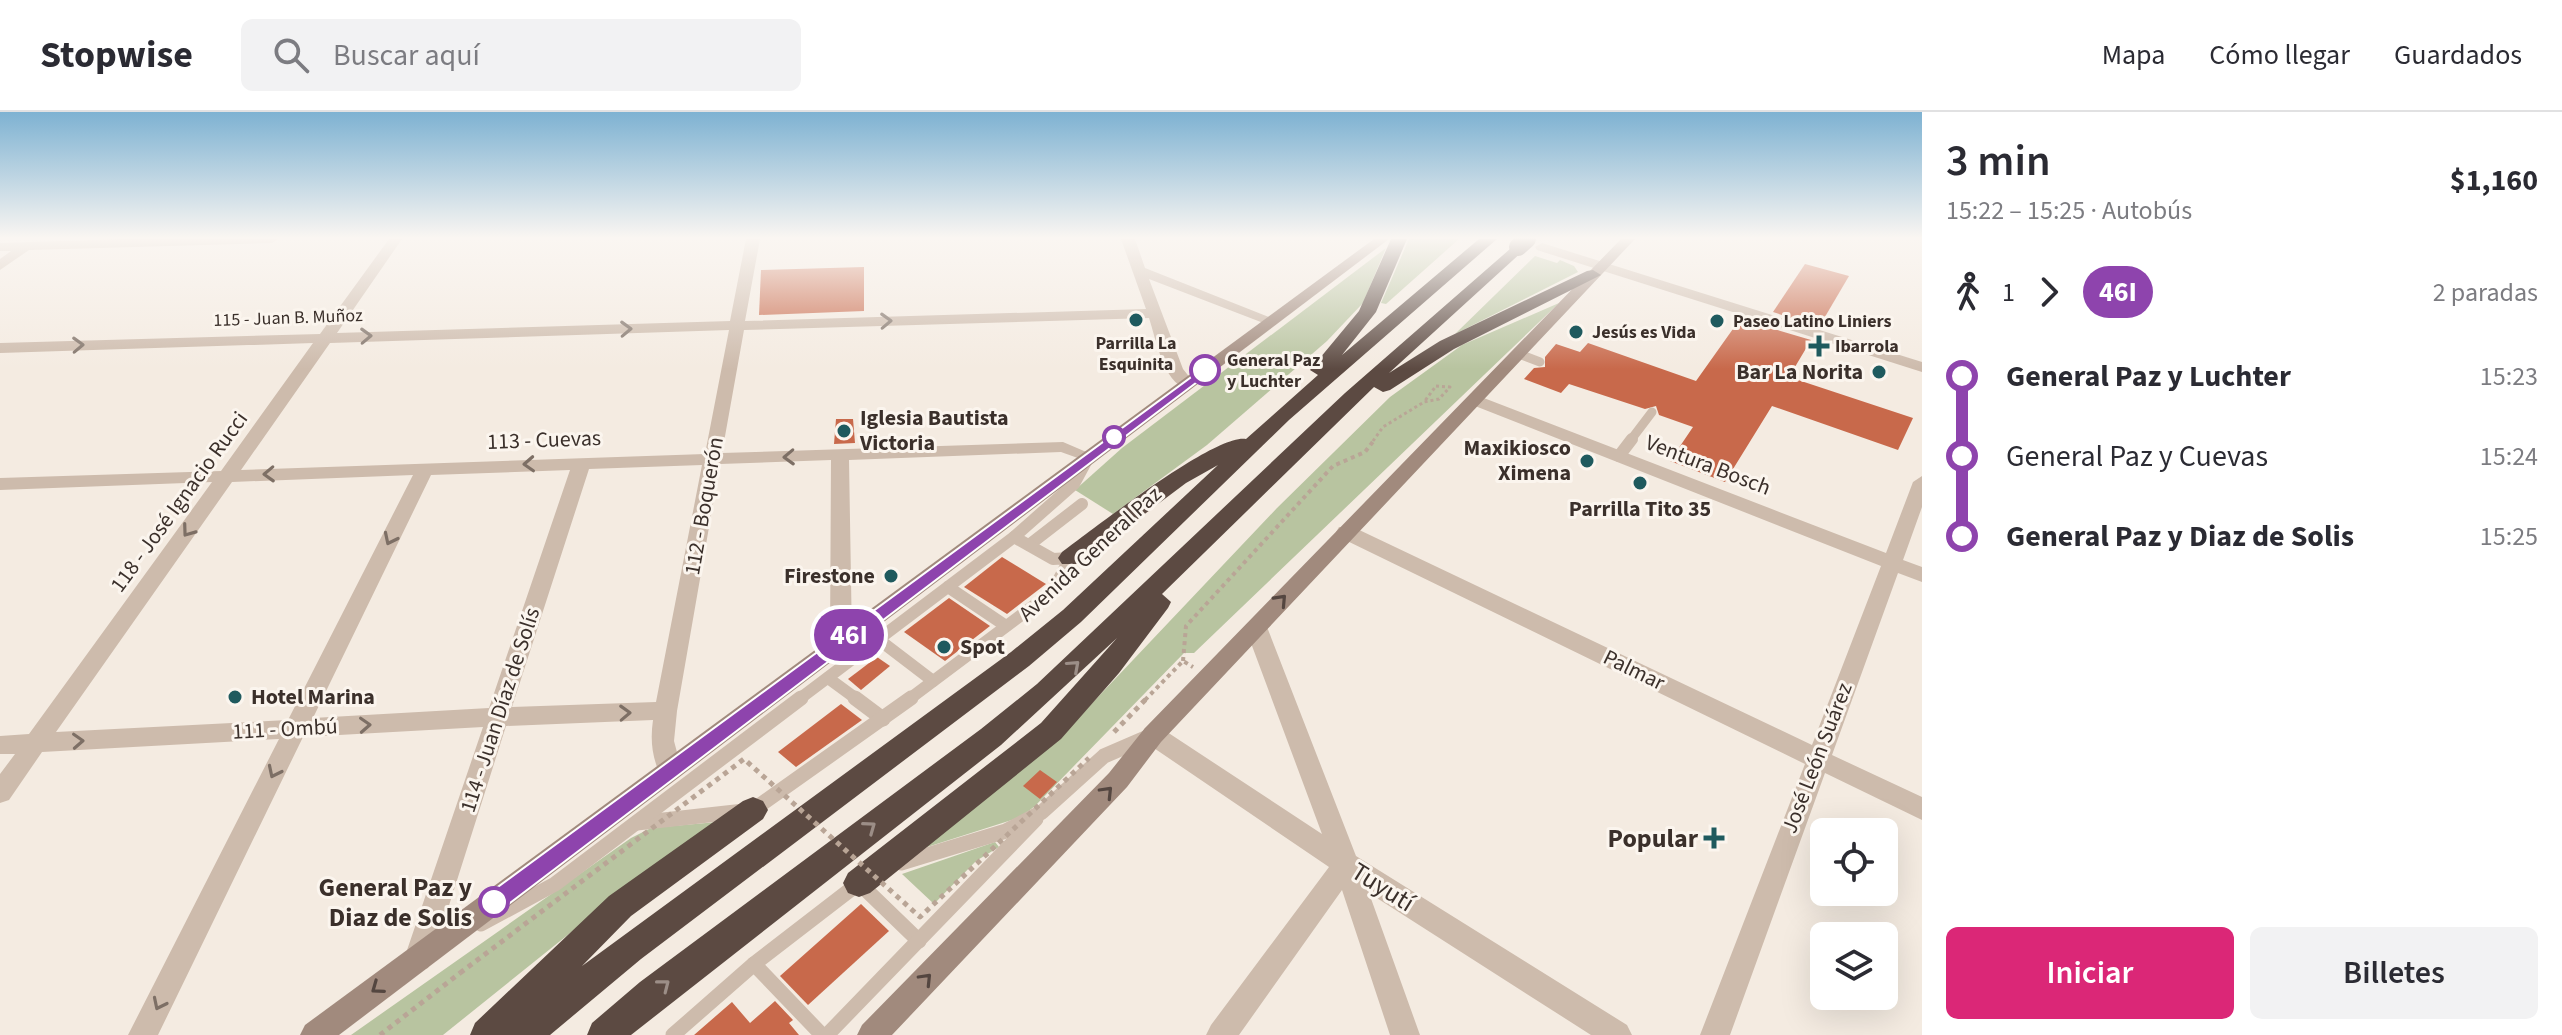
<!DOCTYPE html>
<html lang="es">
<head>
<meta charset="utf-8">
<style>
  body { margin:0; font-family:"Source Sans 3",sans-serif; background:#f2f2f3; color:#2b2b33; height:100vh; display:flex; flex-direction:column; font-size:30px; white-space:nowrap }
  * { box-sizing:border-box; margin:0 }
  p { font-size:26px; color:#7c7c81 }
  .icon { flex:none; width:44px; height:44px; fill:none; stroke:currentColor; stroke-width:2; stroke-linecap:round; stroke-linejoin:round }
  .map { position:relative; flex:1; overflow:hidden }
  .drawer { display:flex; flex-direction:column; background:#fff; width:640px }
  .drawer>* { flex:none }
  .badge { padding:0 16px; border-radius:26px; font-size:28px; line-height:52px }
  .controls { position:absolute; left:1810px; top:706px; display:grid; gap:16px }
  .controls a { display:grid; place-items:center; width:88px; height:88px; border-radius:12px; background:#fff; box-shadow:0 8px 32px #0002; font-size:40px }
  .map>.badge { position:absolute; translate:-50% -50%; box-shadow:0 0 0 4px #fff }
  .legs { display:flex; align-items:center; gap:12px; height:88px; padding:0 24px; font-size:26px }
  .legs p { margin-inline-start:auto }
  .head { display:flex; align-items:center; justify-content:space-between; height:136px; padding:0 24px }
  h1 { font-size:44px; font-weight:600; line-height:60px }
  .primary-button { display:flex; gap:16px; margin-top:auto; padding:16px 24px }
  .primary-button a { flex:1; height:92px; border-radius:12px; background:#db2777; color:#fff; font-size:32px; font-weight:600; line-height:92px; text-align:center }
  .primary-button a+a { background:#f2f2f3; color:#2b2b33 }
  ul { padding:0 24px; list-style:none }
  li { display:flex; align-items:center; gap:28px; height:80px; font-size:30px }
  li i { display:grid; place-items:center; width:12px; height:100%; margin:0 10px; background:currentColor }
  li i::after { content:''; width:20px; height:20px; margin:-10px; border:6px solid; border-radius:50%; background:#fff }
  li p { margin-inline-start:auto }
  li:first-child i { background:linear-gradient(#0000 50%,currentColor 0) }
  li:last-child i { background:linear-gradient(currentColor 50%,#0000 0) }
  header { display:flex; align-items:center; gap:48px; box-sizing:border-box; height:112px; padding:0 40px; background:#fff; border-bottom:2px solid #e1e1e2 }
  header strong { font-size:38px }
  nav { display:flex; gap:44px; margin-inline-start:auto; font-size:28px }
  .search { width:560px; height:72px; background:#f2f2f3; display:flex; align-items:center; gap:20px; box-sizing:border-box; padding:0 28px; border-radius:12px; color:#7c7c81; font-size:30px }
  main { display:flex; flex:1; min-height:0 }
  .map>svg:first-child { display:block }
  .green { fill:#b8c4a0 }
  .building { fill:#c8694b }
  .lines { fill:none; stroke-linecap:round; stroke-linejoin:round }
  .path-far2 { stroke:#b9a596; stroke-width:3; stroke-dasharray:3 3; stroke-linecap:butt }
  .path-far1 { stroke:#b9a596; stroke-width:4; stroke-dasharray:4 4; stroke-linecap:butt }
  .path { stroke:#b9a596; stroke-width:5; stroke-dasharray:5 5; stroke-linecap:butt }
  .lane-far2 { stroke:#cdbbac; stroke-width:9 }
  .lane-far1 { stroke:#cdbbac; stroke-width:12 }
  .lane { stroke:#cdbbac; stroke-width:15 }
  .street { fill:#cdbbac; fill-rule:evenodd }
  .secondary { fill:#a18a7d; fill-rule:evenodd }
  .highway { fill:#5c4a42; fill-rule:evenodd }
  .path-bridge { stroke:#b9a596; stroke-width:5; stroke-dasharray:5 5; stroke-linecap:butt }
  .highway-bridge { stroke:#5c4a42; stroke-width:18 }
  .oneway { stroke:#7d6f65 }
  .oneway2 { stroke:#544640 }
  .oneway3 { stroke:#9c8e87 }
  .line-1 { fill:#8e44ad; stroke:#fff; stroke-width:2 }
  .poi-dot { fill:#1f5a5e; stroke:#fbf5ee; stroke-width:3 }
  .stop-1-dot { fill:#fff; stroke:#8e44ad; stroke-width:4 }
  .labels { text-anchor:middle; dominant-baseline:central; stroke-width:6; stroke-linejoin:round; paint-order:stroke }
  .far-street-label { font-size:18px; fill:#3b302b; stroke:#fbf5ee }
  .far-poi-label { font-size:18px; font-weight:bold; fill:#3b302b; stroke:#fbf5ee; text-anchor:start }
  .far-stop-label { font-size:18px; font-weight:bold; fill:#3b302b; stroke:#fbf5ee; text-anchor:start }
  .poi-label { font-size:22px; font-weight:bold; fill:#3b302b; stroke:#fbf5ee; text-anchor:end }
  .street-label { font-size:22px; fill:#3b302b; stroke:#fbf5ee }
  .near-poi-label { font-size:26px; font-weight:bold; fill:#3b302b; stroke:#fbf5ee; text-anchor:end }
  .near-stop-label { font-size:26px; font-weight:bold; fill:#3b302b; stroke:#fbf5ee; text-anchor:end }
  .near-street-label { font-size:26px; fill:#3b302b; stroke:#fbf5ee }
</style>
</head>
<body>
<header>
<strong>Stopwise</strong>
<div class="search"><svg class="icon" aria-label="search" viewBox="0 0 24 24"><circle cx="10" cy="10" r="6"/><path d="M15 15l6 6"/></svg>Buscar aquí</div>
<nav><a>Mapa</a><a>Cómo llegar</a><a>Guardados</a></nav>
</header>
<main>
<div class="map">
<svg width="1922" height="923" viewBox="0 0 1922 923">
  <rect width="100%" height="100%" fill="#f4ebe1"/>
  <!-- green -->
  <g class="green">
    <polygon points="1409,127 1459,127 1386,192 1381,191"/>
    <polygon points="1386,136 1363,191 1327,229 1207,333 1113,402 1075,378 1122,336"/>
    <polygon points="1535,144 1557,151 1560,148 1574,154 1578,160 1455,222"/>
    <polygon points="1559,191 1194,541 1184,541 1035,694 1021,705 924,736 1061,624 1277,396 1390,285 1462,233"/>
    <polygon points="717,710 650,757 443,923 351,923 631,726 651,716"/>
    <polygon points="995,730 999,735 976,749 934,792 902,762"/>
  </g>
  <!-- building -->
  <g class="building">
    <polygon points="1805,152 1849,164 1819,215 1773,200"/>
    <polygon points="864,155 864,199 759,203 761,158"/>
    <polygon points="1740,207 1811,228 1789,265 1913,306 1898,338 1772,294 1725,370 1670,349 1693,315 1659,303 1656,294 1645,297 1569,272 1561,281 1524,267 1534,256 1545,255 1545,245 1556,232 1580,240 1588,231 1696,269"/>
    <polygon points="836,307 853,307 855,331 834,332"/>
    <polygon points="1002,445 1046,472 1007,502 964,475"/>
    <polygon points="949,486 990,514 945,549 904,520"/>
    <polygon points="877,545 890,554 861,578 848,567"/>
    <polygon points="841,592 862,608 796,655 778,640"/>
    <polygon points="1040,658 1057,670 1040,687 1023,674"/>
    <polygon points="861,792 889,819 808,893 780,864"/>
    <polygon points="775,889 793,908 789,911 799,923 694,923 732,890 750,911"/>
  </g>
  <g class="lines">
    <!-- path-far2 -->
    <g class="path-far2">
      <polygon points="1436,274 1450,275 1439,287 1424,290"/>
      <polyline points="1373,329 1383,315 1424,290"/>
    </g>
    <!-- path-far1 -->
    <g class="path-far1">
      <polyline points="1183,549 1186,514 1333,354 1365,340 1375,327"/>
      <polyline points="1145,588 1183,549 1193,555"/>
    </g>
    <!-- path -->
    <g class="path">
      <polyline points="1114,620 1147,586"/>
      <polyline points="380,923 460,861"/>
    </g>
    <!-- lane-far2 -->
    <g class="lane-far2">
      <polyline points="1519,242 1540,250"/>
      <polyline points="1630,329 1652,300"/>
    </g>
    <!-- lane-far1 -->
    <g class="lane-far1">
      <polyline points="1619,344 1632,327"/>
      <polyline points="1014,425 1074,372 1087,348"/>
      <polyline points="1029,433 1082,392"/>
      <polyline points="948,475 1006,514"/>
      <polyline points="878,527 933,569"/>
      <polyline points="828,566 858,588"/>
      <polyline points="798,588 1014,425 1053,447 1070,446 1052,480 908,588"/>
    </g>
    <!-- lane -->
    <g class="lane">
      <polyline points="855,586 883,607"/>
      <polyline points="637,711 753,698 911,586"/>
      <polyline points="901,751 1006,719 1042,700 1104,644 1148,625"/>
      <polyline points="859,771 919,829"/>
      <polyline points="481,812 555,772 801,586"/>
      <polyline points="754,852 822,923"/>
      <polyline points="673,923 754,852 859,771"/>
      <polyline points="827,923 1036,707"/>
    </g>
    <!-- street -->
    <g class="street">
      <polygon points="122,127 278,127 272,131 29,138 0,158 0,147 11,139 0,139 0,131"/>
      <path d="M389 127H402L337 221 730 209 746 127H760L745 209 1146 197 1121 127H1135L1145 156 1279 209 1271 214 1266 212 1149 167 1183 257 1195 272 1187 277C1163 270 1156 227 1149 206L744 218 722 341 1063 330 1098 345 1089 350 1061 340 849 348 852 528 849 534H833L830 528 831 348 720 352 677 599 674 629 682 659 678 666 670 669 662 666C652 647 650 629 653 608L506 614 432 847 428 856 418 860 408 856 404 847 483 615 303 625 158 923H128L279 627 42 640 9 688 0 691V662L15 642H0V624L29 622 212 370 0 378V366L221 359 313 231 0 241V231L320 222ZM729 218 705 342 241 358 330 231ZM702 353 656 590 512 595 589 357ZM570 358 489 596 313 606 431 363ZM413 363 288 608 56 620 232 370Z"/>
      <polygon points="1542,131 1922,250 1922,260 1537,138 1535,135"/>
      <polygon points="1476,283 1886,441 1913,370 1922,364 1922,395 1903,448 1922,455 1922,470 1898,461 1832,643 1922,685 1922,708 1825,661 1730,923 1700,923 1805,652 1339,425 1336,420 1339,415 1353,415 1812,633 1881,454 1470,292 1470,284"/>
      <polygon points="1256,507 1263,510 1267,515 1356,744 1627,913 1632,923 1591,923 1369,781 1420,923 1390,923 1342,778 1239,923 1206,923 1211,913 1329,755 1145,630 1141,623 1145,616 1153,614 1161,616 1322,722 1245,515 1249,510"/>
    </g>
    <!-- secondary -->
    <g class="secondary">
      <polygon points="1374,127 1389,127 339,923 300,923 305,913"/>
      <polygon points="1621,127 1635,127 1161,630 1127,675 892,923 857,923 862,913 1109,661 1145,616"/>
    </g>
    <!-- highway -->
    <g class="highway">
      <path d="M1391 127H1407L1376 200 1342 243 1479 127H1497L1289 308 1081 510 1029 554 641 847 550 923H470L475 911 609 784 743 689 753 685 763 689 768 698 763 707 631 804 582 854 1011 540 1063 498 1218 353 1186 371 1078 452H1062L1058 446 1062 440C1091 419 1215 321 1246 327L1318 263 1310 258 1359 199Z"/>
      <polygon points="1518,130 1526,135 1524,138 1389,261 1440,229 1587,159 1593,158 1601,163 1454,237 1390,278 1383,280 1374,275 1162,482 1171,490 1168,496 1119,561 1061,627 870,781 859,785 848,781 843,771 848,761 1041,611 1117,526 1001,633 631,923 587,923 592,911 640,870 981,617 1037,572 1345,281"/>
    </g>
    <!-- path-bridge -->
    <polyline class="path-bridge" points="460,861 744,647 920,805 1089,646"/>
    <!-- highway-bridge -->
    <polyline class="highway-bridge" points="1518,135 1527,127"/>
  </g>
  <!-- one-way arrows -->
  <defs><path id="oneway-chevron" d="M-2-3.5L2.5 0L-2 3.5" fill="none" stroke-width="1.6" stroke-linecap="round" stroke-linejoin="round" transform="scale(2)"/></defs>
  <g class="oneway">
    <use href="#oneway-chevron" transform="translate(886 209) rotate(-2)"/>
    <use href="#oneway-chevron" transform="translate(626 217) rotate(-2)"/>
    <use href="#oneway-chevron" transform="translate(366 224) rotate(-2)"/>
    <use href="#oneway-chevron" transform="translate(78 233) rotate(-2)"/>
    <use href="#oneway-chevron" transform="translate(789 345) rotate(178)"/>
    <use href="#oneway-chevron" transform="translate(529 352) rotate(177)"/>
    <use href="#oneway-chevron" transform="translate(269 362) rotate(178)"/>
    <use href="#oneway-chevron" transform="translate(188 419) rotate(126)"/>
    <use href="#oneway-chevron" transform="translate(390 427) rotate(116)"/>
    <use href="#oneway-chevron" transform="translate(625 601) rotate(-2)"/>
    <use href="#oneway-chevron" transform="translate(365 613) rotate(-3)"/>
    <use href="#oneway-chevron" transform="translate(78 629) rotate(-3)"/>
    <use href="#oneway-chevron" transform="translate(274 660) rotate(116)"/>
    <use href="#oneway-chevron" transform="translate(159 892) rotate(116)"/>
  </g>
  <g class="oneway2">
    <use href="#oneway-chevron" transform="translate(1281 488) rotate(-47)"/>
    <use href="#oneway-chevron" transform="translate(1107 680) rotate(-46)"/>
    <use href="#oneway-chevron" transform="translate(926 867) rotate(-46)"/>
    <use href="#oneway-chevron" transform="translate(377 876) rotate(144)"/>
  </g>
  <g class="oneway3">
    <use href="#oneway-chevron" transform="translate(1074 554) rotate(-42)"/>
    <use href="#oneway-chevron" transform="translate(870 715) rotate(-36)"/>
    <use href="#oneway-chevron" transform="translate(664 873) rotate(-38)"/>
  </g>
  <!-- sky -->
  <linearGradient id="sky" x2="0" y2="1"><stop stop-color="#7eb2d2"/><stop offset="0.49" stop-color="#faf6f2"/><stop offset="1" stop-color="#faf6f2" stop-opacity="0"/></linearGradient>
  <rect width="1922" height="257" fill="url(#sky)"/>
  <!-- line-1 -->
  <polygon class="line-1" points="1205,255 1211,258 1209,261 502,797 487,797 484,790 487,783"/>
  <!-- markers -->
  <g class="poi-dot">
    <circle cx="1136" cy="208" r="8"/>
    <circle cx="1717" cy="209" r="8"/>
    <circle cx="1576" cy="220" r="8"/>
    <path d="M1815 222h8v8h8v8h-8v8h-8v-8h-8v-8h8z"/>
    <circle cx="1879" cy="260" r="8"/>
    <circle cx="844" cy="319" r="8"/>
    <circle cx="1587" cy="349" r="8"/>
    <circle cx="1640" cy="371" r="8"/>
    <circle cx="891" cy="464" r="8"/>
    <circle cx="944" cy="535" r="8"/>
    <circle cx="235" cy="585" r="8"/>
    <path d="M1710 714h8v8h8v8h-8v8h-8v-8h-8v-8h8z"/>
  </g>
  <g class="stop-1-dot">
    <circle cx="1205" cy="258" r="14"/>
    <circle cx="1114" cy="325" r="10"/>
    <circle cx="494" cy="790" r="14"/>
  </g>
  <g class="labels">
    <!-- far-street labels -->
    <g class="far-street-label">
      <text transform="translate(288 206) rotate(-2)">115 - Juan B. Muñoz</text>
    </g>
    <!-- far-poi labels -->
    <g class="far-poi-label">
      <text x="1733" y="209">Paseo Latino Liniers</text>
      <text x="1592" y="220">Jesús es Vida</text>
      <text x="1136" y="231" text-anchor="middle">Parrilla La<tspan x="1136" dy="21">Esquinita</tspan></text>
      <text x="1835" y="234">Ibarrola</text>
    </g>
    <!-- far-stop labels -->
    <g class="far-stop-label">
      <text x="1227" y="248">General Paz<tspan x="1227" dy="21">y Luchter</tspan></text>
    </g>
    <!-- poi labels -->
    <g class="poi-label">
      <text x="1863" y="260">Bar La Norita</text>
      <text x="860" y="306" text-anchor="start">Iglesia Bautista<tspan x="860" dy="25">Victoria</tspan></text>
      <text x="1571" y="336">Maxikiosco<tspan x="1571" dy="25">Ximena</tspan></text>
      <text x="1640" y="397" text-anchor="middle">Parrilla Tito 35</text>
      <text x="875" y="464">Firestone</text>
      <text x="960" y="535" text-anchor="start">Spot</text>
      <text x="251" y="585" text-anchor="start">Hotel Marina</text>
    </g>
    <!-- street labels -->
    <g class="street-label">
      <text transform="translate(544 328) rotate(-2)">113 - Cuevas</text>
      <text transform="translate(1708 353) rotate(21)">Ventura Bosch</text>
      <text transform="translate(179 390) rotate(-54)">118 - José Ignacio Rucci</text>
      <text transform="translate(704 394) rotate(-80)">112 - Boquerón</text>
      <text transform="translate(1090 442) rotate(-43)">Avenida General Paz</text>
      <text transform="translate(1634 558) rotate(26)">Palmar</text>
      <text transform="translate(500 598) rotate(-72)">114 - Juan Díaz de Solís</text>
      <text transform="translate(285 617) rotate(-3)">111 - Ombú</text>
      <text transform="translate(1817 646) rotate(-69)">José León Suárez</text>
    </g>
    <!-- near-poi labels -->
    <g class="near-poi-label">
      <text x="1698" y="726">Popular</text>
    </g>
    <!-- near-stop labels -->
    <g class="near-stop-label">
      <text x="472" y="775">General Paz y<tspan x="472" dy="30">Diaz de Solis</tspan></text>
    </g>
    <!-- near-street labels -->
    <g class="near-street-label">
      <text transform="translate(1383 775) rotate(32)">Tuyutí</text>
    </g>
  </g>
</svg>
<div class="controls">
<a><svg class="icon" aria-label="locate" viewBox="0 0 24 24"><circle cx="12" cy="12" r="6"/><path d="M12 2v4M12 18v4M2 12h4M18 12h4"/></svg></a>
<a><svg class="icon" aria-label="layers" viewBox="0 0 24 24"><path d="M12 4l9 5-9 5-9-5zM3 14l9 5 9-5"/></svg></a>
</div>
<b class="badge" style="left:849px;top:523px;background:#8e44ad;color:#fff">46I</b>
</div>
<section class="drawer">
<div class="head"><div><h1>3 min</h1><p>15:22 – 15:25 · Autobús</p></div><b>$1,160</b></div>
<div class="legs"><svg class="icon" aria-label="walk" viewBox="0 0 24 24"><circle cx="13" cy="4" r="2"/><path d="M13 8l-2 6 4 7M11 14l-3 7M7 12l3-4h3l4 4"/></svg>1<svg class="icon" aria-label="forward" viewBox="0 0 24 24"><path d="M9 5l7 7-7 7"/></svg><b class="badge" style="background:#8e44ad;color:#fff">46I</b><p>2 paradas</p></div>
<ul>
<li><i style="color:#8e44ad"></i><b>General Paz y Luchter</b><p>15:23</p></li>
<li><i style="color:#8e44ad"></i><span>General Paz y Cuevas</span><p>15:24</p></li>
<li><i style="color:#8e44ad"></i><b>General Paz y Diaz de Solis</b><p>15:25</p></li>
</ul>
<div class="primary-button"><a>Iniciar</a><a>Billetes</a></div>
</section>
</main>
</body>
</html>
